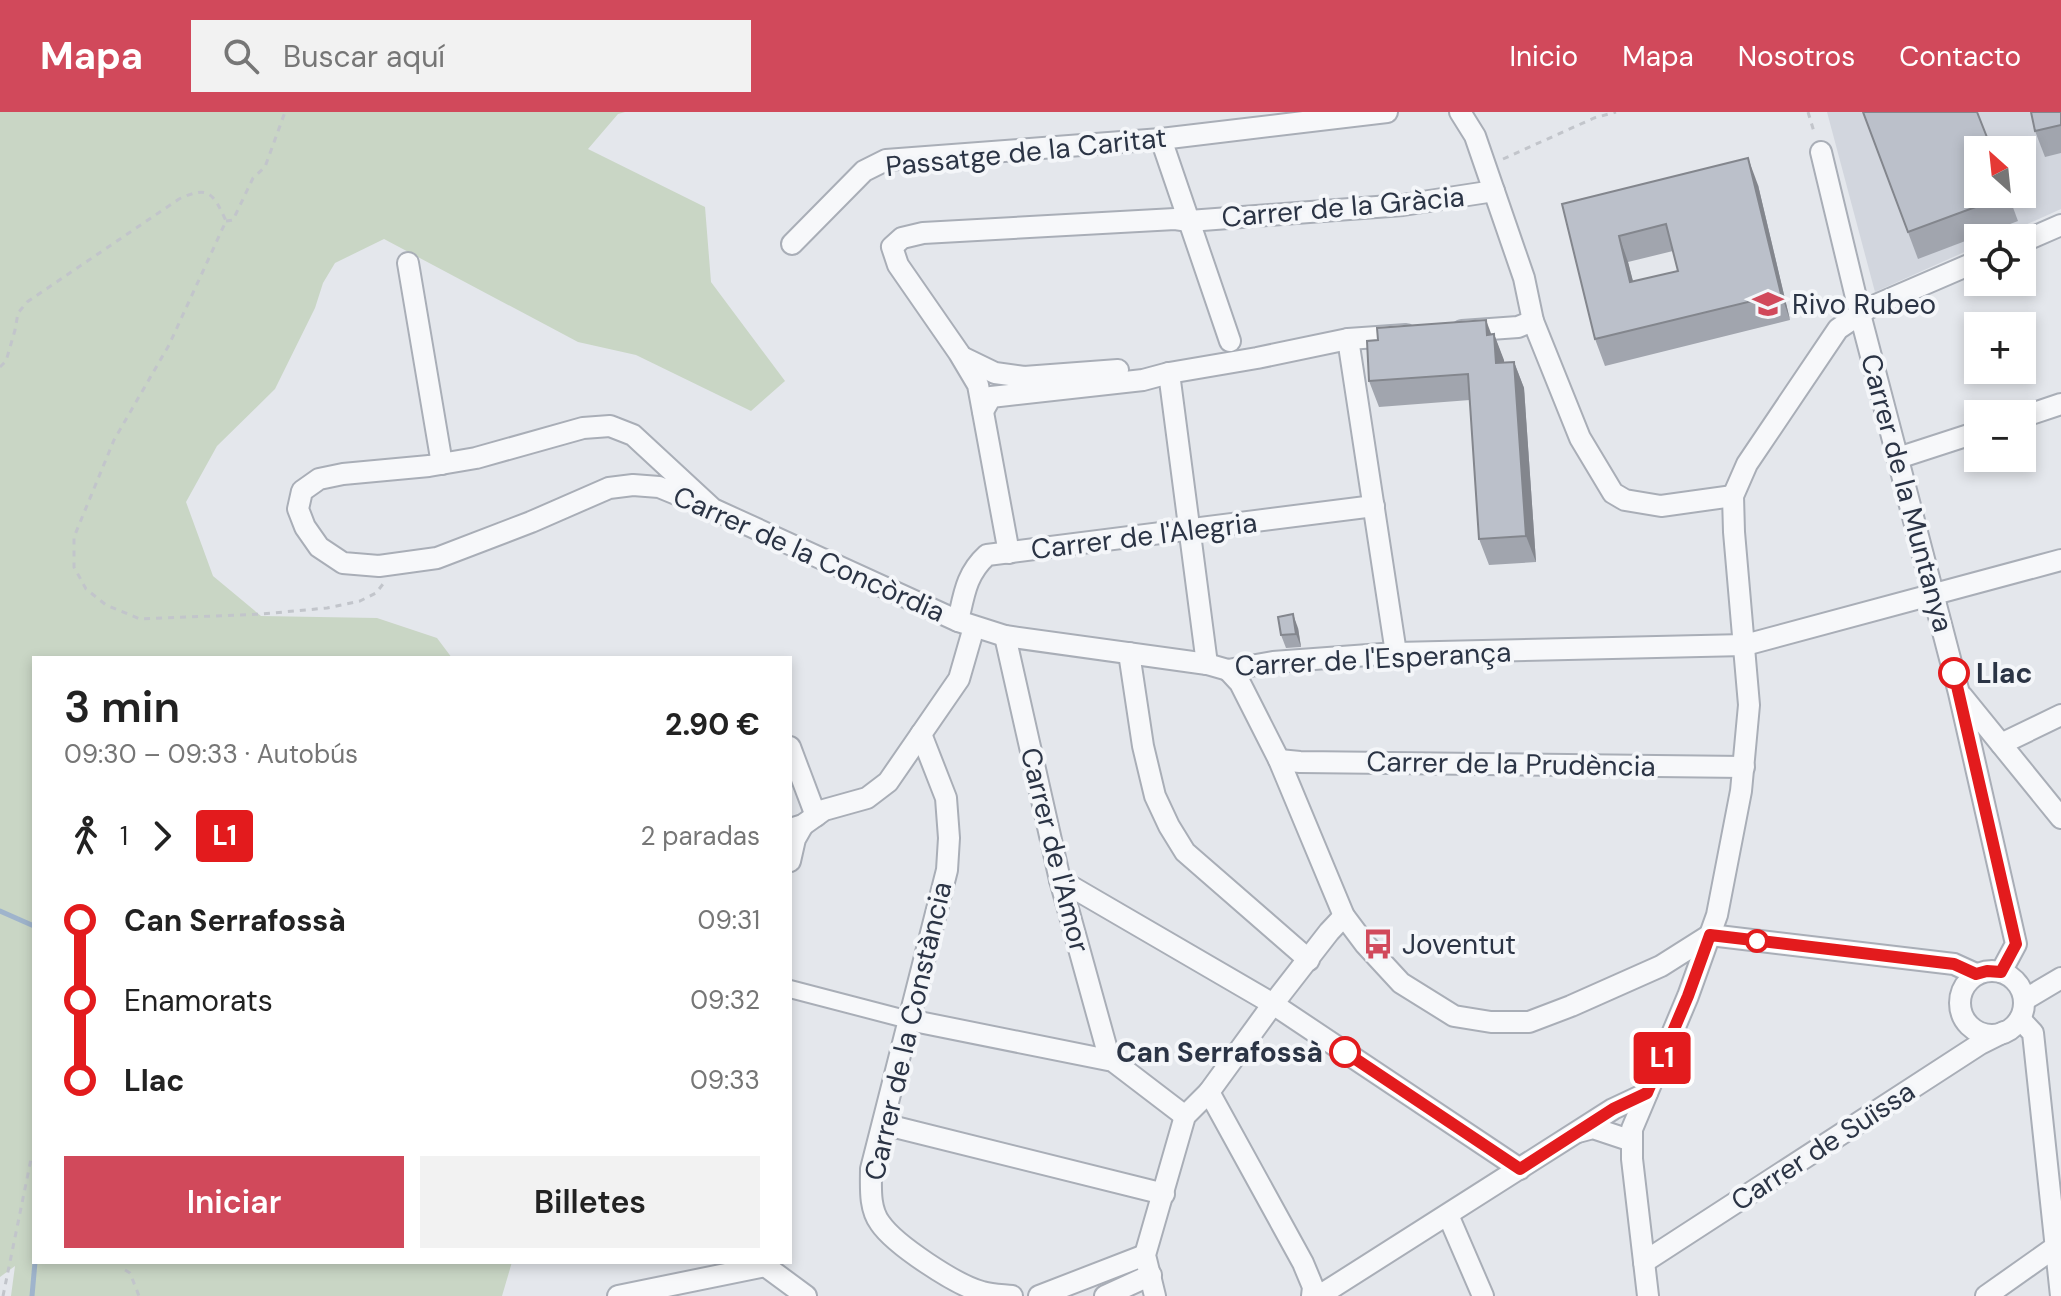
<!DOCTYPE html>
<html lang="es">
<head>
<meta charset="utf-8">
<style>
  body { margin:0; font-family:"DM Sans",sans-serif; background:#f2f2f2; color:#222; height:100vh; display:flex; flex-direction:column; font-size:30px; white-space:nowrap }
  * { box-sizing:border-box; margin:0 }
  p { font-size:26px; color:#767676 }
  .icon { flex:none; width:44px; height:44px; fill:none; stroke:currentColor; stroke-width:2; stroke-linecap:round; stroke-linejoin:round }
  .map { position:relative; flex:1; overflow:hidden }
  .details { position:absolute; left:32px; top:544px; width:760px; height:608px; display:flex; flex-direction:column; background:#fff; border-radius:0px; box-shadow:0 4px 12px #0003 }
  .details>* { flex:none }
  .badge { padding:0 16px; border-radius:6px; font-size:28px; line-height:52px }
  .needle { width:52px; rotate:333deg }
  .tools { position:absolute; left:1964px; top:24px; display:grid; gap:16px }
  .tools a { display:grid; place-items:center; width:72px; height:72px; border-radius:0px; background:#fff; box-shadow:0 4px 12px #0003; font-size:40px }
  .map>.badge { position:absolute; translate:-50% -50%; box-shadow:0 0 0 4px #fff }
  .legs { display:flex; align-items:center; gap:12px; height:88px; padding:0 32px; font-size:26px }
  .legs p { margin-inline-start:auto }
  .summary { display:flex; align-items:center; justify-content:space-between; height:136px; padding:0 32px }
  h1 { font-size:44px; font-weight:600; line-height:60px }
  .button { display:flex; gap:16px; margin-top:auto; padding:16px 32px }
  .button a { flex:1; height:92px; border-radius:0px; background:#d1495b; color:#fff; font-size:32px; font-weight:600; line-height:92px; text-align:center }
  .button a+a { background:#f2f2f2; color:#222 }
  ul { padding:0 32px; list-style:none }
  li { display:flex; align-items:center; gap:28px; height:80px; font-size:30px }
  li i { display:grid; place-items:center; width:12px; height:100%; margin:0 10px; background:currentColor }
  li i::after { content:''; width:20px; height:20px; margin:-10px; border:6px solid; border-radius:50%; background:#fff }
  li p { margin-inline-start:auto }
  li:first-child i { background:linear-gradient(#0000 50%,currentColor 0) }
  li:last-child i { background:linear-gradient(currentColor 50%,#0000 0) }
  header { display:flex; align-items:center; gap:48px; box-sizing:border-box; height:112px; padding:0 40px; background:#d1495b; color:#fff }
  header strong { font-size:38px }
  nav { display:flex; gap:44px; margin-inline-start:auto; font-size:28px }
  .search { width:560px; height:72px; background:#f2f2f2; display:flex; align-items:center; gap:20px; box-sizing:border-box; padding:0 28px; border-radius:0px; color:#767676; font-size:30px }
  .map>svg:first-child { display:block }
  .built { fill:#d2d6de; fill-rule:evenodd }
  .green { fill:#c9d6c5 }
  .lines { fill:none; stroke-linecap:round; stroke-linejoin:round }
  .stream { stroke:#9fb4cc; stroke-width:5 }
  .pedestrian-casing { stroke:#a9aeb7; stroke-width:20 }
  .minor-casing { stroke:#a9aeb7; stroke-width:24 }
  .path { stroke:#c2c5cb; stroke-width:3; stroke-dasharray:6 6; stroke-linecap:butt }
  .pedestrian { stroke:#f7f8fa; stroke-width:16 }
  .minor { stroke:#f7f8fa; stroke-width:20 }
  .wall { fill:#a1a5ae; fill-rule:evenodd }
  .shaded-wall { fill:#83868d }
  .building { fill:#bbc0ca; stroke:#83868d; stroke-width:2; fill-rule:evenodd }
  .line-1-casing { stroke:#fff; stroke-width:18 }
  .line-1 { stroke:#e31b1d; stroke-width:12 }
  .stop-1-dot { fill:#fff; stroke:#e31b1d; stroke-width:4 }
  .labels { text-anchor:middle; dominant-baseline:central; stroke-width:8; stroke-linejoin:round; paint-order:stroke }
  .street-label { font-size:28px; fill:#2b3445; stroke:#f4f6f9 }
  .poi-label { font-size:28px; fill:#2b3445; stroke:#f4f6f9; text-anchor:start }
  .stop-label { font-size:28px; font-weight:bold; fill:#2b3445; stroke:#f4f6f9; text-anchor:start }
</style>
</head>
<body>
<header>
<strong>Mapa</strong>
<div class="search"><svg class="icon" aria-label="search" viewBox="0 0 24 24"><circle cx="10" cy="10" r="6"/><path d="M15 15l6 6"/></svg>Buscar aquí</div>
<nav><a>Inicio</a><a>Mapa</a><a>Nosotros</a><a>Contacto</a></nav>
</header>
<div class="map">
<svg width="2061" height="1184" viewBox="0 0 2061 1184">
  <rect width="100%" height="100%" fill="#e4e7ec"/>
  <!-- built -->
  <path class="built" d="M1827 0H2061V97L1996 126H1978V134L1875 180ZM1978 38H2022V82H1978Z"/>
  <!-- green -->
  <polygon class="green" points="0,0 625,0 618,2 588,37 705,95 711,170 785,269 751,299 636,243 578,230 384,127 335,151 323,171 315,196 275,277 217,334 186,390 213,464 261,504 377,506 437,526 452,546 34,546 34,1150 512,1150 502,1184 11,1184 15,1154 0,1165"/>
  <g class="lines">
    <!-- stream -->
    <g class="stream">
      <polyline points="0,799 34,814"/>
      <polyline points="32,1184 35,1150"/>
    </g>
    <!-- pedestrian casing -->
    <g class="pedestrian-casing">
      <polyline id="pedestrian" points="790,877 909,908"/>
    </g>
    <!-- minor casing -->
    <g class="minor-casing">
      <g id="minor">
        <polyline points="1460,0 1475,24 1524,166 1533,209 1580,326 1613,381 1625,388 1661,394 1733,384"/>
        <polyline points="1161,27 1230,229"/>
        <polyline points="1821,40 1860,202 1959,581 2016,832 2001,860"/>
        <polyline points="2022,130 2061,113"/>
        <polyline points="792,132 864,59 886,48 1161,27 1387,0"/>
        <polyline points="408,151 442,352"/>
        <polyline points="1462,219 1518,215 1533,209"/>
        <polyline points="1348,227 1396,541"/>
        <polyline points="962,245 995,261 1024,265 1118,258"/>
        <polyline points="1169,261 1207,552"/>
        <polyline points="983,299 991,285 1143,268 1169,261 1257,246 1348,227 1406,223"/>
        <polyline points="2022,305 2061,292"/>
        <polyline points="1898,346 1978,320"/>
        <polyline points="713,397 633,323 610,314 583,316 476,346 429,354 343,362 319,367 302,379 298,397 305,415 319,435 343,451 379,454 437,446 531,410 609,376 633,373 659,375 713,397 958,509 1005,524 1207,552 1228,558 1273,550 1396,541 1745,533 2061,448"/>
        <polyline points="1009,441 978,273 959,241 898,153 892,135 902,126 923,121 1175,107 1189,109 1403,93 1494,79"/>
        <path d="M958 509C964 483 966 462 987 443L1374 394"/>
        <polyline points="1005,524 1060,768 1109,945 1113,949"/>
        <polyline points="1129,541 1143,634 1155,684 1169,714 1185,740 1309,848"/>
        <polyline points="1228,558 1240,571 1279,648 1344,804 1365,832 1401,871 1454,904 1491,910 1529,910 1571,894 1661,854 1710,823 1954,852 1976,862"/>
        <polyline points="1962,584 2061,706"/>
        <path d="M921 622 946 686 949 726 947 758 871 1057C871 1075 869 1096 880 1111 895 1133 956 1173 982 1180 991 1183 1003 1183 1012 1184"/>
        <polyline points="2001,632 2061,603"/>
        <polyline points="790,635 816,704"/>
        <polyline points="1279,648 1300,650 1744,655"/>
        <polyline points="790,717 803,713 824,698 867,686 888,670 959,567 974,515"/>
        <polyline points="790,749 795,727 803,713"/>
        <polyline points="1060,768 1273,892 1520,1057"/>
        <circle cx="1992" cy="891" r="32"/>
        <polyline points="2024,888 2061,866"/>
        <polyline points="2020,907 2033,921 2061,1184"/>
        <polyline points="909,908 1113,949 1185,1004"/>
        <polyline points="1209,980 1303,1151 1313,1175 1312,1184"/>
        <polyline points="883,1012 1164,1082"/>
        <polyline points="1578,1020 1593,1016 1632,1029"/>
        <polyline points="1448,1103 1483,1184"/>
        <polyline points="760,1150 806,1184"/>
        <polyline points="1644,1150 1980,932 2004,920"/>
        <polyline points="618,1184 765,1154"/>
        <polyline points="1039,1184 1145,1143"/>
        <polyline points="1105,1184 1151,1163"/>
        <polyline points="1155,1184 1145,1143 1185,1004 1209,980 1273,892 1329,820 1344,804"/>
        <polyline points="1319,1184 1613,997 1647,981"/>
        <polyline points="1648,1184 1632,1047 1632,1017 1688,884 1717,803 1741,679 1749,593 1734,420 1733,384 1747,352 1838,217 1869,196 1978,149"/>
        <polyline points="1986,1184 2061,1131"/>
      </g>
    </g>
    <!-- path -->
    <g class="path">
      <polyline points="1808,0 1815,23"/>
      <polyline points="1503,47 1594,6 1616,0"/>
      <polyline points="226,109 233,108 253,66 265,55 285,0"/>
      <path d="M0 255 6 249 15 218 18 201 27 190 179 87C209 73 213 81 226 109L169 233 114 328 74 425V455L86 477 106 493 140 507 262 502 327 496 360 489 376 481 383 472"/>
      <polyline points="125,1158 130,1161 139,1184"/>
      <polyline points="3,1184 31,1047"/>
    </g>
    <!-- pedestrian -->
    <use href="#pedestrian" class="pedestrian"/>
    <!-- minor -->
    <use href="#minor" class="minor"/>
  </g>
  <!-- wall -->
  <g class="wall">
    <polygon points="1863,0 2008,82 2018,109 1918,147"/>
    <polygon points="2061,0 2061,41 2045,45 2035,19"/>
    <path d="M1758 73 1790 208 1605 254 1595 227 1562 92ZM1673 139 1678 159 1633 170 1628 150Z"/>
    <polygon points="1491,222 1494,222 1504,250 1514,250 1524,276 1536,450 1489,453 1479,427 1470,288 1379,295 1369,269"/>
    <polygon points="1298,516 1301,535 1286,536 1281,523"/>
  </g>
  <!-- shaded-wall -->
  <g class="shaded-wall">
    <polygon points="1748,46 1758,73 1790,208 1781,182"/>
    <polygon points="1619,124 1628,150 1640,196 1630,170"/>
    <polygon points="1486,208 1495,232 1494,222 1504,248 1505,277 1487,223"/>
    <polygon points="1514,250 1524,276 1536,450 1526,424"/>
    <polygon points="1293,502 1298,516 1301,535 1296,522"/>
  </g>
  <!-- building -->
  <g class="building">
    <polygon points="1863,0 1977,0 1992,38 1978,38 1978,82 2008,83 1908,120"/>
    <polygon points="2031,0 2061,0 2061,13 2035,19"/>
    <path d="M1748 46 1781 182 1595 227 1562 92ZM1666 112 1678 159 1630 170 1619 124Z"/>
    <polygon points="1486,208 1487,223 1494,222 1496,251 1514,250 1526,424 1479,427 1468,262 1369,269 1367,229 1378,228 1377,216"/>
    <polygon points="1293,502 1296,522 1281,523 1278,505"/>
  </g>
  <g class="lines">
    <!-- line-1 casing -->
    <g class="line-1-casing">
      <polyline id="line-1" points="1345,940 1520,1057 1613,997 1647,981 1688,884 1710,823 1954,852 1976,862 1987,859 2001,860 2016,832 1954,561"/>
    </g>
    <!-- line-1 -->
    <use href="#line-1" class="line-1"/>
  </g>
  <!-- icons -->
  <defs>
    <g id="university-bare" transform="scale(2.4)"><path d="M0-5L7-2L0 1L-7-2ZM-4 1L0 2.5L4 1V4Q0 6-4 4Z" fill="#d1495b" stroke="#f4f6f9" stroke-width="2.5" paint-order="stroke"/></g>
    <g id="bus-bare" transform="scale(2.4)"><path d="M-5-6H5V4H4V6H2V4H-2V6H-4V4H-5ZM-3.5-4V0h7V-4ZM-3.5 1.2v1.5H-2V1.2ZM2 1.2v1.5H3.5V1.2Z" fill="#d1495b" stroke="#f4f6f9" stroke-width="2.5" paint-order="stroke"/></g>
  </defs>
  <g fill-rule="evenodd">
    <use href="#university-bare" x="1768" y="192"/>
    <use href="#bus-bare" x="1378" y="832"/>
  </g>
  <!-- markers -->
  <g class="stop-1-dot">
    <circle cx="1954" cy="561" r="14"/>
    <circle cx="1757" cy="829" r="10"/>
    <circle cx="1345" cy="940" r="14"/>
  </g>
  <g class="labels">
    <!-- street labels -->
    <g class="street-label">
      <text transform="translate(1026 40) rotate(-6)">Passatge de la Caritat</text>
      <text transform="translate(1343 95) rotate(-5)">Carrer de la Gràcia</text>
      <text transform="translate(1907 381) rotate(75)">Carrer de la Muntanya</text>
      <text transform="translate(1144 424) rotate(-7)">Carrer de l'Alegria</text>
      <text transform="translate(809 442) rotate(24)">Carrer de la Concòrdia</text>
      <text transform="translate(1373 547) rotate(-3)">Carrer de l'Esperança</text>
      <text transform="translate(1511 652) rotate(1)">Carrer de la Prudència</text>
      <text transform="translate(1055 738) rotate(76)">Carrer de l'Amor</text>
      <text transform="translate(908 919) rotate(-77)">Carrer de la Constància</text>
      <text transform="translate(1823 1034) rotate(-33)">Carrer de Suïssa</text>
    </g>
    <!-- poi labels -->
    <g class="poi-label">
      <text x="1792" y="192">Rivo Rubeo</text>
      <text x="1402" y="832">Joventut</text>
    </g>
    <!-- stop labels -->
    <g class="stop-label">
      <text x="1976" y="561">Llac</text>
      <text x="1323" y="940" text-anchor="end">Can Serrafossà</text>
    </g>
  </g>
</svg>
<div class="tools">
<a><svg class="needle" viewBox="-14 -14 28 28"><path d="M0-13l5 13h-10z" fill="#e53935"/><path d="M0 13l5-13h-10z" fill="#767676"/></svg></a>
<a><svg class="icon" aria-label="locate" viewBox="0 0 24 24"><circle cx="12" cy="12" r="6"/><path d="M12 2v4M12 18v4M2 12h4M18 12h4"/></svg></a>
<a>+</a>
<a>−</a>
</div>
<b class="badge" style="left:1662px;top:946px;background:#e31b1d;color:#fff">L1</b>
<section class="details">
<div class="summary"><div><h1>3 min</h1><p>09:30 – 09:33 · Autobús</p></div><b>2.90 €</b></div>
<div class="legs"><svg class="icon" aria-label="walk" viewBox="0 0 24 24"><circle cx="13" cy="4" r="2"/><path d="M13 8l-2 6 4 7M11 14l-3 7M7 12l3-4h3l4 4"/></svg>1<svg class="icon" aria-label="forward" viewBox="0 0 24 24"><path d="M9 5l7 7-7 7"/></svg><b class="badge" style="background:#e31b1d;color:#fff">L1</b><p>2 paradas</p></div>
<ul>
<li><i style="color:#e31b1d"></i><b>Can Serrafossà</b><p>09:31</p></li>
<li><i style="color:#e31b1d"></i><span>Enamorats</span><p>09:32</p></li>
<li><i style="color:#e31b1d"></i><b>Llac</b><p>09:33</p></li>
</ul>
<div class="button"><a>Iniciar</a><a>Billetes</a></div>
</section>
</div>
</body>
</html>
